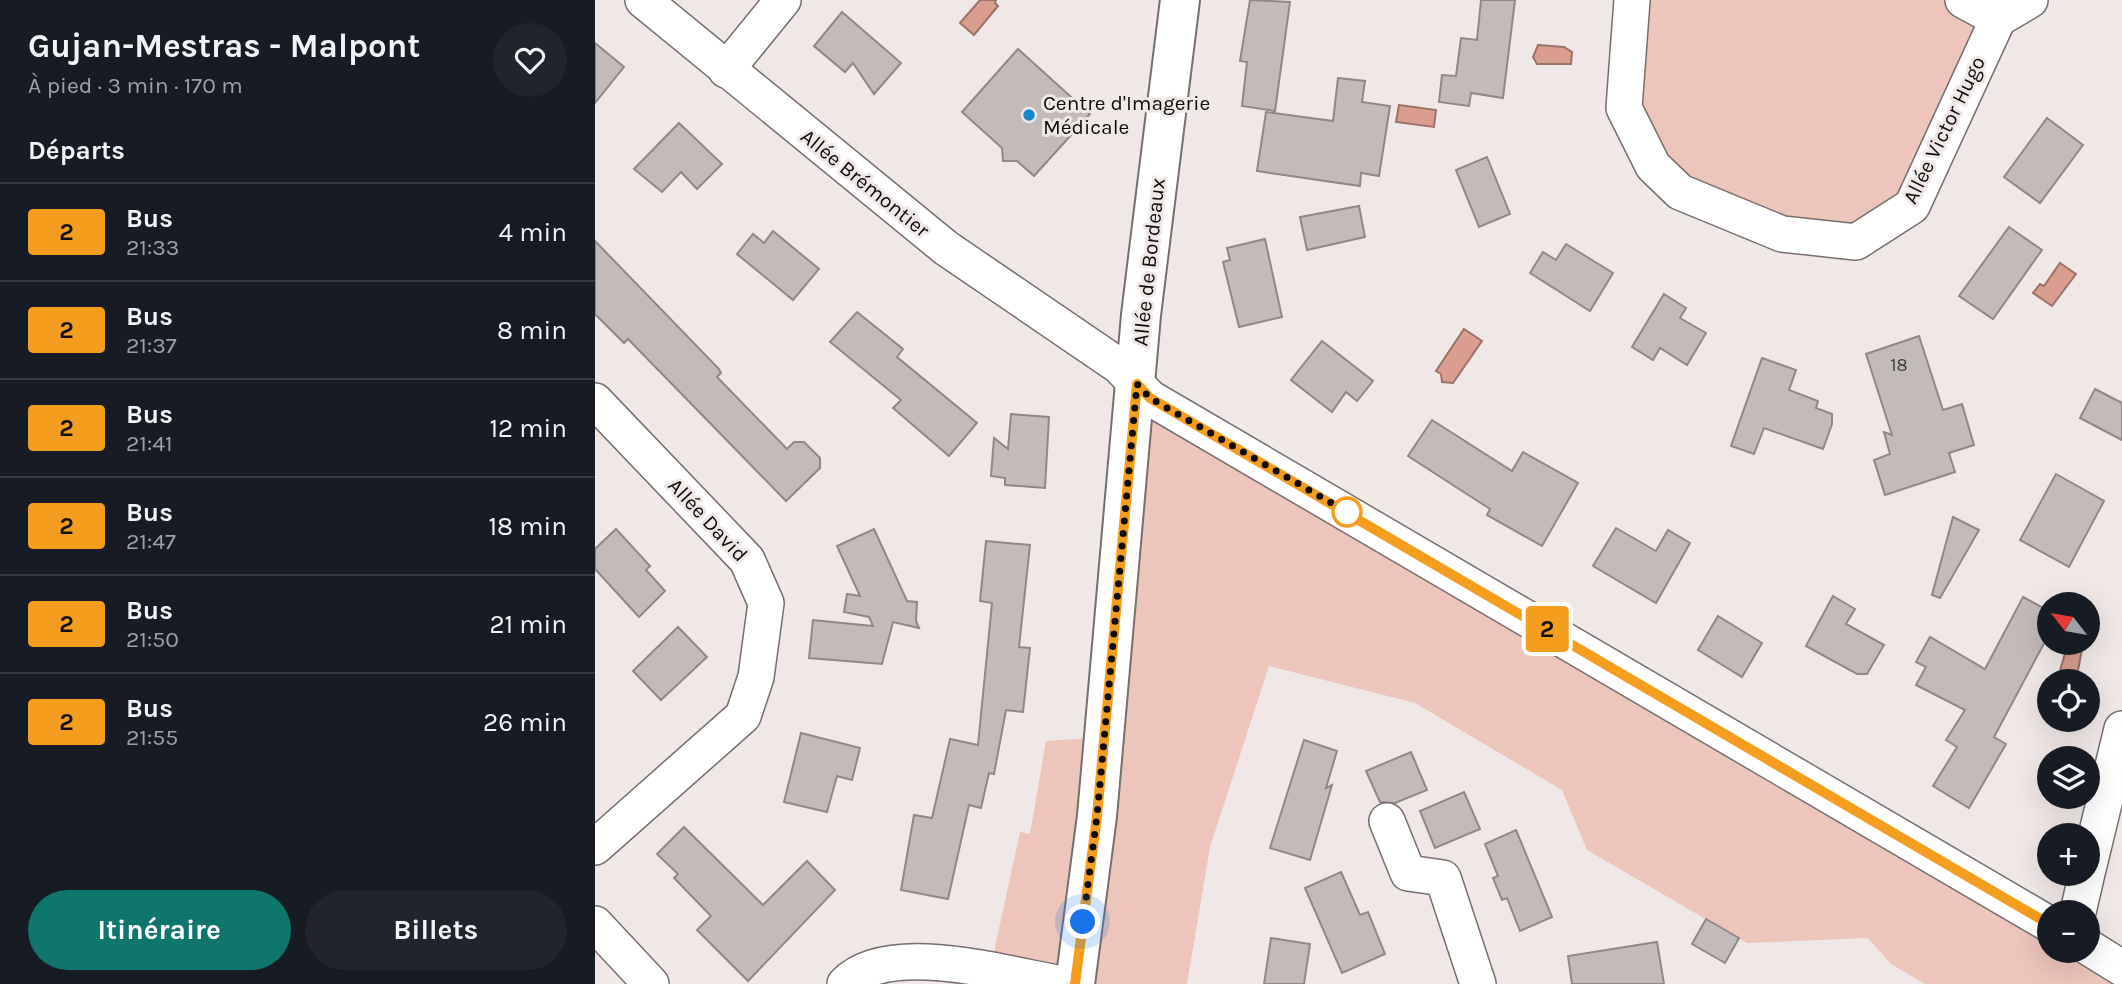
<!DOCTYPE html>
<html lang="fr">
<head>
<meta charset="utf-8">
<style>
  body { margin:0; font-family:Karla,sans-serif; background:#20242c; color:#f1f3f6; height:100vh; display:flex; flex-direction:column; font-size:26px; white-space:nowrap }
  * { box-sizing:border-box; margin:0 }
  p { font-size:23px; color:#9ea1a6 }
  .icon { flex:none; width:38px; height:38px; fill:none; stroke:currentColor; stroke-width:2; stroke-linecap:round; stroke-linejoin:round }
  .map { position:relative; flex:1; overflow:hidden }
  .details { display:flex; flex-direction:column; background:#171b24; width:595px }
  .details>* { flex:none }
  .badge { padding:0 14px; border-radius:5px; font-size:24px; line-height:46px }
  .needle { width:46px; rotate:301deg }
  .tools { position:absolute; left:1442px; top:592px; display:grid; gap:14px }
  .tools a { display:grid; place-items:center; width:63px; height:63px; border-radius:50%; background:#171b24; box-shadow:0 7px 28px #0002; font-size:35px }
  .you { position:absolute; width:35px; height:35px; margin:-18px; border:5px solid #fff; border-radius:50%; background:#1a73e8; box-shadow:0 0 0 10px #1a73e833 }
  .map>.badge { position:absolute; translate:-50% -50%; box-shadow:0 0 0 4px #fff }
  h2 { padding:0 28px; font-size:26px; line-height:63px }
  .round { display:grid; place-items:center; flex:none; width:74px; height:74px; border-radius:37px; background:#20242c }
  .summary { display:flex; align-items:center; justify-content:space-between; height:119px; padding:0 28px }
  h1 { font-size:33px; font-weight:700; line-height:52px }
  .primary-button { display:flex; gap:14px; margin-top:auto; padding:14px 28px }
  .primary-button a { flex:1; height:80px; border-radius:42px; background:#0f766e; color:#fff; font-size:28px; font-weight:700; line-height:80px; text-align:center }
  .primary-button a+a { background:#20242c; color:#f1f3f6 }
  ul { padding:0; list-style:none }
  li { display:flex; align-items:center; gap:21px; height:98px; padding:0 28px; border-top:2px solid #363941 }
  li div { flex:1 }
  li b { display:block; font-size:26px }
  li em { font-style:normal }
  li .badge { min-width:77px; font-weight:700; text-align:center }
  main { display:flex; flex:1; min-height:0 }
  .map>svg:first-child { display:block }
  .green { fill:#edc5ba }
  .water { fill:#d99e8e; stroke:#9c7267; stroke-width:2 }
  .building { fill:#c3bbb9; stroke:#8f8886; stroke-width:2 }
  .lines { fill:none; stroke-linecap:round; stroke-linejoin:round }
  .minor-casing { stroke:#766f6d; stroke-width:38 }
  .secondary-casing { stroke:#766f6d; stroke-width:42 }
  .minor { stroke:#fff; stroke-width:35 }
  .secondary { stroke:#fff; stroke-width:38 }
  .line-casing { stroke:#fff; stroke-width:16 }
  .line { stroke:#f49d1e; stroke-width:10 }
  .walk { stroke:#0e0b0b; stroke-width:7; stroke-dasharray:0 12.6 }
  .poi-dot { fill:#1685ce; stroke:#f0e8e6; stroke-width:2.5 }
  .stop-dot { fill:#fff; stroke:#f49d1e; stroke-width:3.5 }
  .labels { text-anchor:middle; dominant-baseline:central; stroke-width:6; stroke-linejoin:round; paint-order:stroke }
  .number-label { font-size:18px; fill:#3b3736 }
  .poi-label { font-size:21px; fill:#0e0b0b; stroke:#f0e8e6; text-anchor:start }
  .street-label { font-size:21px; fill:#0e0b0b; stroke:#f0e8e6 }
</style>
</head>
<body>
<main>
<section class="details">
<div class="summary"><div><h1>Gujan-Mestras - Malpont</h1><p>À pied · 3 min · 170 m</p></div><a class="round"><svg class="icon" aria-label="heart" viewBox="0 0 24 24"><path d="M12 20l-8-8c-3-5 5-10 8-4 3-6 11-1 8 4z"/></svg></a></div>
<h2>Départs</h2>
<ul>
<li><span class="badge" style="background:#f49d1e;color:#111">2</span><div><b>Bus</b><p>21:33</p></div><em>4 min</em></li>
<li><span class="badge" style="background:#f49d1e;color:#111">2</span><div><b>Bus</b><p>21:37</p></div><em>8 min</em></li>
<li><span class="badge" style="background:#f49d1e;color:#111">2</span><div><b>Bus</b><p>21:41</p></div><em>12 min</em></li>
<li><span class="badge" style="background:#f49d1e;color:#111">2</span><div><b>Bus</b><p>21:47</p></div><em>18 min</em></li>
<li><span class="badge" style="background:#f49d1e;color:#111">2</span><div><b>Bus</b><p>21:50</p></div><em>21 min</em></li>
<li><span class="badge" style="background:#f49d1e;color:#111">2</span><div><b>Bus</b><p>21:55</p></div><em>26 min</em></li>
</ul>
<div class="primary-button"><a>Itinéraire</a><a>Billets</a></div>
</section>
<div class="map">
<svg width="1527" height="984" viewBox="0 0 1527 984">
  <rect width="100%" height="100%" fill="#f0e8e6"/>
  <!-- green -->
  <g class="green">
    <polygon points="1037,0 1368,0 1403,19 1317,206 1261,242 1085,192 1030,80"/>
    <polygon points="542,384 1454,924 1454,950 1493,950 1527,984 1330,984 1296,964 1273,938 1152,943 992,850 967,790 820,703 674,666 615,847 592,984 401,984 395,970 425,832 435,834 451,741 509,737"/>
  </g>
  <!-- water -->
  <g class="water">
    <polygon points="385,0 401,0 400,3 403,6 379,35 365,23"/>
    <polygon points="943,45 969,47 977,52 976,64 942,64 938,57"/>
    <polygon points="804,105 841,110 839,127 801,122"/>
    <polygon points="1465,263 1481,274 1457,306 1438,293 1445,284 1449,286"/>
    <polygon points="869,329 887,341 858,383 847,382 846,374 841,371"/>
    <polygon points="1475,647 1487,649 1481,681 1462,681 1471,650"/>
  </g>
  <!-- building -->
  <g class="building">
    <polygon points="655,0 695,2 680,111 647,106 652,62 645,61"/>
    <polygon points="886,0 920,0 908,98 876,93 874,106 844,102 847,75 861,76 866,38 882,40"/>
    <polygon points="247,12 306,63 279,94 258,63 250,72 219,46"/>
    <polygon points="0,43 29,67 0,103"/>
    <polygon points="423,49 495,114 439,176 422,161 408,161 407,148 367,112"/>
    <polygon points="743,78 770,81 767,102 795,106 784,176 766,173 765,186 662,171 671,112 738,121"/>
    <polygon points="1452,118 1488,145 1445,203 1409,177"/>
    <polygon points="84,123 127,164 102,189 86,172 67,192 39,169"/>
    <polygon points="892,157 915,214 884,227 861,170"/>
    <polygon points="764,206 770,237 712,250 705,217"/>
    <polygon points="1414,227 1447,250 1398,319 1364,296"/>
    <polygon points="178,231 224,269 198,300 142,254 158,234 169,243"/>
    <polygon points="670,239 687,317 644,327 628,262 635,260 632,248"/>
    <polygon points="0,241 124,369 126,373 122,377 192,449 199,442 209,442 225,458 225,468 191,501 33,339 29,343 0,314"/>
    <polygon points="971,244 1018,273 995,311 935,273 948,252 961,260"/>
    <polygon points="1069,294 1091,308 1085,318 1111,333 1092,365 1065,348 1058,360 1037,347"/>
    <polygon points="262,312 308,349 302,357 382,423 354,456 298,408 306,400 235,342"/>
    <polygon points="1324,336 1348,410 1367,404 1379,445 1354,453 1360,472 1290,495 1279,460 1295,454 1289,432 1297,435 1271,354"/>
    <polygon points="727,341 778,381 762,401 751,392 737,412 696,380"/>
    <polygon points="1167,358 1201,370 1194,390 1223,401 1221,408 1237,414 1237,424 1228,449 1169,428 1159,454 1136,446"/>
    <polygon points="1500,389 1527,403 1527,440 1485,418"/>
    <polygon points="416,414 454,417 450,488 410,485 410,478 396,476 399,438 413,449"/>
    <polygon points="837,420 917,471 928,452 983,483 947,546 892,515 895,509 813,456"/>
    <polygon points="1461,474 1509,501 1474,567 1425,540"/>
    <polygon points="1358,517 1384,530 1345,598 1337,595"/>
    <polygon points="1021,528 1061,551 1073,530 1095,543 1061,603 998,566"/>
    <polygon points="21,529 55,566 51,570 70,591 44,617 0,569 0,549"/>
    <polygon points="279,529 312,601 322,602 321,621 324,628 298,622 287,664 214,658 218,620 278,626 274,617 249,612 252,594 265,596 242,546"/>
    <polygon points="391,541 435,545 424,647 435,648 428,712 411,710 399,774 394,773 386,808 374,805 353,899 306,890 319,815 337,818 355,739 383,745 397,603 385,601"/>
    <polygon points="1238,596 1260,609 1251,624 1289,645 1272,674 1262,674 1211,646"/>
    <polygon points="1428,597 1454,611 1454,634 1399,737 1411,744 1374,808 1338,786 1362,747 1351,740 1370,710 1321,685 1331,667 1321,662 1335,637 1390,669"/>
    <polygon points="1123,616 1167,643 1147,677 1103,650"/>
    <polygon points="83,627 112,657 66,700 38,671"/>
    <polygon points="206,733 265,748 257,780 242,776 232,812 189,802"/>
    <polygon points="709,740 742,751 731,788 737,785 715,860 675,848"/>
    <polygon points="816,752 832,790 800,803 785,802 771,771"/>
    <polygon points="869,792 885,829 840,848 825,811"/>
    <polygon points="89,827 168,905 212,861 240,890 153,981 102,930 116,916 79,878 83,874 62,854"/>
    <polygon points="921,830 957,917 925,931 912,898 907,900 898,878 903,876 890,844"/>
    <polygon points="746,872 765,915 773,912 790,954 747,973 710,888"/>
    <polygon points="1111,919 1144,938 1130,963 1097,944"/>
    <polygon points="676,938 715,944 709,984 669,984"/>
    <polygon points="1062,942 1069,984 977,984 973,956"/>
  </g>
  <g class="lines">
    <!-- minor casing -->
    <g class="minor-casing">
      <g id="minor">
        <polyline points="48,0 351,248 524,366 555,398 1454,924"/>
        <polyline points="1037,0 1029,108 1058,166 1085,192 1187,234 1261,242 1317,206 1403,19"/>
        <polyline points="1368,0 1403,19 1435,0"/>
        <polyline points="131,70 188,0"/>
        <polyline points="0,401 152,560 171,603 161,677 148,716 0,847"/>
        <polyline points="792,821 813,873 848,878 883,984"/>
        <polyline points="1493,869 1527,729"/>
        <polyline points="1483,912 1492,873"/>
        <polyline points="0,924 56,984"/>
        <polyline points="1493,947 1527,968"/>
        <path d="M250 984C294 939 412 975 468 984"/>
      </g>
    </g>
    <!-- secondary casing -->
    <g class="secondary-casing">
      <polyline id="secondary" points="480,984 502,816 546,315 585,0"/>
    </g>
    <!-- minor -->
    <use href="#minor" class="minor"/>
    <!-- secondary -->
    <use href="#secondary" class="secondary"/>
  </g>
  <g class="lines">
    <!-- line casing -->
    <g class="line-casing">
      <polyline id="line" points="480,984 502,816 542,384 555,398 1454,924"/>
    </g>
    <!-- line -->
    <use href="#line" class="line"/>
    <!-- walk -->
    <polyline class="walk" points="488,922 502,816 542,384 555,398 752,512"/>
  </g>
  <!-- markers -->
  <circle class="poi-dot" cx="434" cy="115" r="7"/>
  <circle class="stop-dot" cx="752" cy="512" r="14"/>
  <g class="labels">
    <!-- number labels -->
    <g class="number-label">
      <text x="1304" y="365">18</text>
    </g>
    <!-- poi labels -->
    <g class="poi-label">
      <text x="448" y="103">Centre d'Imagerie<tspan x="448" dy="24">Médicale</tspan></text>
    </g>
    <!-- street labels -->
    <g class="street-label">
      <text transform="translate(1349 130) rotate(-64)">Allée Victor Hugo</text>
      <text transform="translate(270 183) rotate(39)">Allée Brémontier</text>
      <text transform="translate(554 262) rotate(-84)">Allée de Bordeaux</text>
      <text transform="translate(113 520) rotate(47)">Allée David</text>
    </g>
  </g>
</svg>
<div class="tools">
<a><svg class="needle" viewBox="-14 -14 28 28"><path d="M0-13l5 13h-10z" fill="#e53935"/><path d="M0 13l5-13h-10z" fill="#9ea1a6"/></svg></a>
<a><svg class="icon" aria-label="locate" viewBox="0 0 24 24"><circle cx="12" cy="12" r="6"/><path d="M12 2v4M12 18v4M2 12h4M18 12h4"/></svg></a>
<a><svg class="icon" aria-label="layers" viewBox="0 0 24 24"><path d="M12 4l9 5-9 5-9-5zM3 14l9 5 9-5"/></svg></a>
<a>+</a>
<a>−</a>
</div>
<div class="you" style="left:488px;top:922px"></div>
<b class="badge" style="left:952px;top:629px;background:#f49d1e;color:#111">2</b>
</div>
</main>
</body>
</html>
